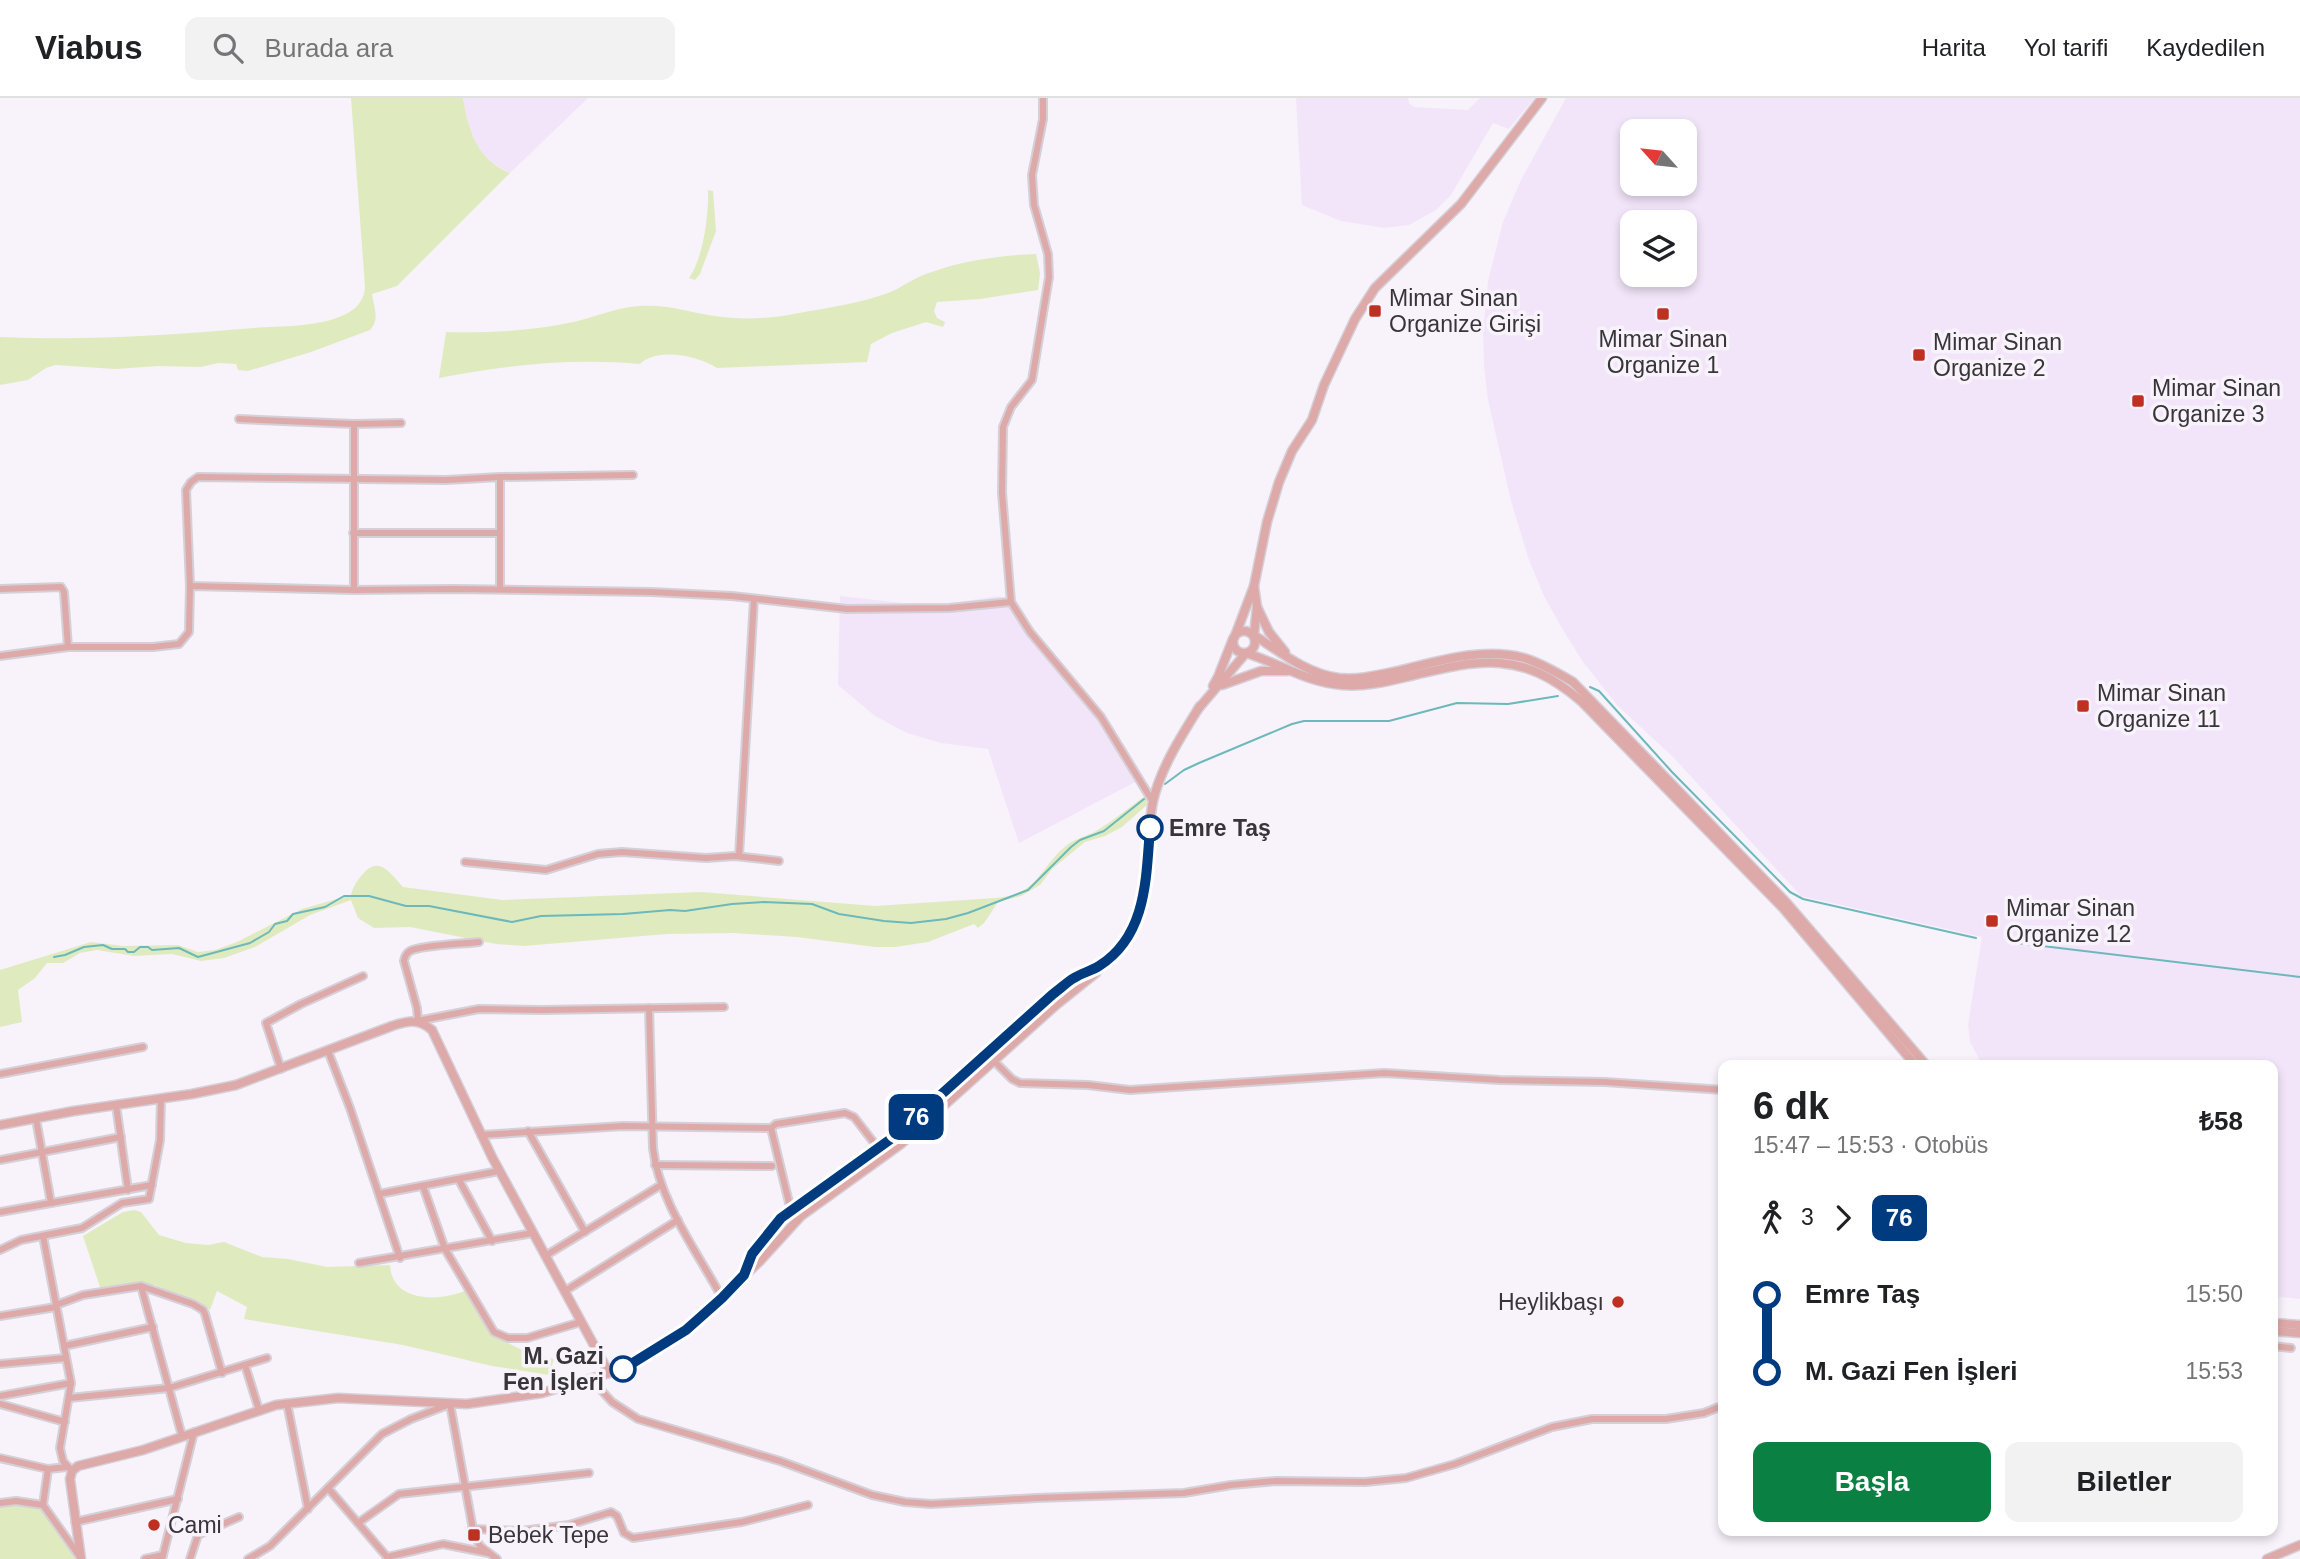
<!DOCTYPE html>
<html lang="tr">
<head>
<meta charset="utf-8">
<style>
  body { margin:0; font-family:Helvetica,sans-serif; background:#f2f2f2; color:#202124; height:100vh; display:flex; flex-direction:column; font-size:26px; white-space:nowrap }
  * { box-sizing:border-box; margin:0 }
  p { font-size:23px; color:#757577 }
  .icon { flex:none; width:38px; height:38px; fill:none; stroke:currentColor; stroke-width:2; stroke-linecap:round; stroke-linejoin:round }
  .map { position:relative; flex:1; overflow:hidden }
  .sheet { position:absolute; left:1718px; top:962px; width:560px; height:476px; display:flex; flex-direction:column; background:#fff; border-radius:14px; box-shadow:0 4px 10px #0003 }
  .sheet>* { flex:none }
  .badge { padding:0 14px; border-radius:10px; font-size:24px; line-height:46px }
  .needle { width:46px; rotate:297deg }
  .buttons { position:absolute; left:1620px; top:21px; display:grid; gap:14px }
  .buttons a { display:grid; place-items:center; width:77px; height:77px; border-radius:14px; background:#fff; box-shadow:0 4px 10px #0003; font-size:35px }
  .map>.badge { position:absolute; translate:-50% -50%; box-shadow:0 0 0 4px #fff }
  .legs { display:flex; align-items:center; gap:10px; height:77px; padding:0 35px; font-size:23px }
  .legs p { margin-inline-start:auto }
  .headline { display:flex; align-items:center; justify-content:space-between; height:119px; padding:0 35px }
  h1 { font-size:38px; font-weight:600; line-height:52px }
  .action { display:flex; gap:14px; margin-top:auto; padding:14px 35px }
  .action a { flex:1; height:80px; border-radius:14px; background:#0b8043; color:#fff; font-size:28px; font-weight:600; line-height:80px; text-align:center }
  .action a+a { background:#f2f2f2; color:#202124 }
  ul { padding:0 35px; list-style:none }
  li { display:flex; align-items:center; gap:24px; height:77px; font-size:26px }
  li i { display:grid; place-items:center; width:10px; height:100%; margin:0 9px; background:currentColor }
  li i::after { content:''; width:18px; height:18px; margin:-9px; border:5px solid; border-radius:50%; background:#fff }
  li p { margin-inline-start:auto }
  li:first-child i { background:linear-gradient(#0000 50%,currentColor 0) }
  li:last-child i { background:linear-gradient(currentColor 50%,#0000 0) }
  header { display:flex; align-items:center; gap:42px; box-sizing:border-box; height:98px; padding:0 35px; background:#fff; border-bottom:2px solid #e0e0e0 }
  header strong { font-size:33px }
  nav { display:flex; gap:38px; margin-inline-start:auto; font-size:24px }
  .search { width:490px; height:63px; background:#f2f2f2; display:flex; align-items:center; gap:18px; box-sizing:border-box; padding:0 24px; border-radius:14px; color:#757577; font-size:26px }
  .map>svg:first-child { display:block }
  .industrial { fill:#f2e5f9; fill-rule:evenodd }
  .green { fill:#dfebbf }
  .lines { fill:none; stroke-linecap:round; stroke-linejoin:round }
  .stream { stroke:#6cb8bb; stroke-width:2 }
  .minor-casing { stroke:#d5d0d8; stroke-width:10 }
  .tertiary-casing { stroke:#d5d0d8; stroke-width:11 }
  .minor { stroke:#deaaa9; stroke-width:6 }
  .tertiary { stroke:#deaaa9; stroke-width:8 }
  .line-1-casing { stroke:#fff; stroke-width:16 }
  .line-1 { stroke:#003b80; stroke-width:10 }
  .poi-dot { fill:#bd3022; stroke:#f8f2fb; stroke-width:2.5 }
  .stop-1-dot { fill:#fff; stroke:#003b80; stroke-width:3.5 }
  .labels { text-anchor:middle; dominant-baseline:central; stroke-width:7; stroke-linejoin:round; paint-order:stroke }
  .poi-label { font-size:23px; fill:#373538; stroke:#f8f2fb; text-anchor:start }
  .stop-label { font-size:23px; font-weight:bold; fill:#373538; stroke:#f8f2fb; text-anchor:start }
</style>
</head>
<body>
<header>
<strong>Viabus</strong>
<div class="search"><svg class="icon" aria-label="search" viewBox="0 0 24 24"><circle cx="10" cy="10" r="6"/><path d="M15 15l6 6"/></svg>Burada ara</div>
<nav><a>Harita</a><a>Yol tarifi</a><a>Kaydedilen</a></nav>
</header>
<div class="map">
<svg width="2300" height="1461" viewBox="0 0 2300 1461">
  <rect width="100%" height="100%" fill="#f8f2fb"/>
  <!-- industrial -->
  <g class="industrial">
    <polygon points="463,0 588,0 510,75 492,65 477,49 467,25"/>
    <polygon points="1296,0 1408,0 1409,5 1414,9 1468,12 1480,0 1534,0 1509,31 1493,25 1451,97 1436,112 1409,127 1384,130 1341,123 1302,107"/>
    <path d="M1566 0H2300V1201L2273 1198V968H1983L1970 944 1968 927 1982 839 1801 798 1673 659 1618 608 1583 564 1563 532 1544 498 1529 462 1511 403 1488 302 1484 268 1483 234 1488 183 1503 124 1521 82ZM1685 33V86H1633V33ZM1685 124V177H1633V124Z"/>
    <polygon points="840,498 903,505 953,505 998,498 1011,502 1029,529 1076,588 1139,682 1019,745 988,651 941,645 907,635 875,618 838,587"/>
  </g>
  <!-- green -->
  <g class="green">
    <path d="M351 0H463C468 32 477 62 510 75L397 188 372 196C374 210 380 221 370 232L311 254 248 273 238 272 236 266 218 265 201 269 159 268 115 271 55 267 46 270 28 282 0 287V239C85 243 169 237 253 230 279 228 315 229 339 219 353 214 364 205 365 189Z"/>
    <path d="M708 92 713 93 716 133 700 176 695 182 689 180C703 161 709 116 708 92Z"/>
    <path d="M1036 156 1040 175 1038 192 980 201 937 204 934 213 937 220 945 224 943 229 926 224 892 235 871 246 867 264 717 270C698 258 658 249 640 266 572 260 505 267 439 280L446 234C489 235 531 233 573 224 596 219 617 209 640 208 666 206 689 214 714 218 742 222 771 221 799 215 828 210 860 205 888 195 901 190 912 181 926 176 960 163 999 157 1036 156Z"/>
    <path d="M1145 698 1147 707 1122 729 1105 738 1085 744 1052 771 1040 787 1021 798 998 804 984 825 978 830 974 826 928 844 895 849H875L797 839 733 835 667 836 524 848 496 846 410 829 374 830 358 820 351 802 310 817 255 849 224 860 201 863 172 856 134 858 97 852 80 855 63 865H47L35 880 18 892 22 924 0 929V872L91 844 123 848 178 847 198 854 215 852 237 844 302 811 351 797C353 789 356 784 362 777 379 756 390 775 403 789L502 802 701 794 875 808 996 800C1040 796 1039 769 1067 747 1078 739 1086 739 1096 733 1113 723 1128 710 1145 698Z"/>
    <path d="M134 1112 141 1114 159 1137 186 1145 208 1147 224 1144 262 1159 288 1161 327 1169 390 1167C392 1206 443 1204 469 1191L496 1239 526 1254 554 1261 549 1277 492 1268 403 1247 244 1221 247 1209 217 1193 210 1212 155 1187 101 1192 83 1138 123 1114Z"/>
    <polygon points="18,1406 43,1411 77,1461 0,1461 0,1410"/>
  </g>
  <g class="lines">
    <!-- stream -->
    <g class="stream">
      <polyline points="1590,589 1599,593 1672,674 1790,794 1803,801 1976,840"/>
      <polyline points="1165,686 1184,672 1199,665 1292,626 1304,623 1389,623 1457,605 1508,606 1558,598"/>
      <polyline points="2017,845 2300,879"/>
      <polyline points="54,859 65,857 84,849 103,847 112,851 125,851 128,854 134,854 140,849 148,849 152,852 179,850 198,859 250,845 269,834 275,826 287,823 293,816 325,809 344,798 369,798 406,808 429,808 512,824 541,818 623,816 670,812 685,813 732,806 764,804 812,806 839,816 884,823 911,825 946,821 968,815 1028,792 1071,749 1080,742 1104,733 1144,701"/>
    </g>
    <!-- minor casing -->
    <g class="minor-casing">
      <g id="minor">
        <polyline points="1043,0 1043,21 1032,77 1034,107 1048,156 1049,179 1032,282 1011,309 1003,329 1002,395 1011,504 1030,534 1101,619 1153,704"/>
        <polyline points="239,321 354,326 401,325"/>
        <polyline points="500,379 633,377"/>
        <polyline points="353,435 500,435"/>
        <polyline points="190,488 186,392 191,384 198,379 446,382 500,379 500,491"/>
        <polyline points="0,491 61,489 64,494 68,549"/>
        <polyline points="354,492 453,491 651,494 732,498 847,511 949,510 1011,504"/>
        <polyline points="0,558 68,549 153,549 179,546 189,534 190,488 354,492 354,326"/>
        <polyline points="739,758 754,501"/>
        <polyline points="465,764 546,772 598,756 622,754 706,760 735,758 779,763"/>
        <path d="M649 910 653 1050C659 1104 697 1153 722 1200"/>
        <path d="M418 922 417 910 404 863C405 859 405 856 410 853 422 847 463 846 479 844"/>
        <polyline points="417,923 479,911 542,912 724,909"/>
        <polyline points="328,953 350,1010 400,1160"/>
        <polyline points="994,963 1012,981 1020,985 1088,987 1130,992 1384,975 1500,982 1605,984 1724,992"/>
        <polyline points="281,971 266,925 301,906 363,878"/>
        <polyline points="0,976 143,949"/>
        <polyline points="116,1007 128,1092"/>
        <polyline points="36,1021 51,1105"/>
        <polyline points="771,1030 791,1113"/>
        <polyline points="528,1033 585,1134"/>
        <polyline points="481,1037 623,1028 771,1030 776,1026 845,1015 854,1019 878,1050"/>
        <polyline points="0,1062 121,1039"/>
        <polyline points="655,1067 772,1068"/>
        <polyline points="459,1082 492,1143"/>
        <polyline points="423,1088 445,1151 494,1234 508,1240 527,1240 581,1224"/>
        <polyline points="379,1096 499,1073"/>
        <polyline points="0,1114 152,1087"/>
        <polyline points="43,1138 71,1285 60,1350 63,1363 72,1373"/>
        <polyline points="0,1152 21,1142 82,1130 122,1105 149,1101 160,1042 161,1000"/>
        <polyline points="545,1158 661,1087"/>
        <polyline points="359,1165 533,1135"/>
        <polyline points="141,1188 182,1338"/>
        <polyline points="565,1193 678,1122"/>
        <polyline points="56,1207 83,1197 141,1188 193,1206 203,1212 205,1216 222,1275"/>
        <polyline points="0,1218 56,1209"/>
        <polyline points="64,1248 153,1229"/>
        <polyline points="2273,1248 2291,1250"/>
        <polyline points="0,1266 66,1260"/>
        <polyline points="245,1267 259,1312"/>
        <polyline points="591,1281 612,1304 638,1321 780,1363 872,1397 905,1404 931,1406 1036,1400 1184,1395 1231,1387 1276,1383 1365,1384 1406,1380 1455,1366 1552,1329 1592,1321 1666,1321 1704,1315 1724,1307"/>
        <polyline points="0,1298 71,1285"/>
        <polyline points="69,1300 169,1290 267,1260"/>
        <polyline points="287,1305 308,1411"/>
        <polyline points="0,1306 65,1324"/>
        <polyline points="0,1360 48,1371 67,1369"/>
        <polyline points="328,1390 387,1459 443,1446 488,1455"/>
        <polyline points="0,1405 16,1403 43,1407 80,1459"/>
        <polyline points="43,1407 48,1371"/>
        <polyline points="75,1424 178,1401"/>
        <polyline points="358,1425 399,1396 589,1375"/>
        <polyline points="472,1431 521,1433 569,1427 611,1414 617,1418 624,1435 633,1440 742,1424 808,1407"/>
        <polyline points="145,1461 163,1457"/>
        <polyline points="162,1461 194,1334"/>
        <polyline points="190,1461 198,1437 239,1419"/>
        <polyline points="248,1461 270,1448 382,1336 411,1321 450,1306 474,1437 480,1448 497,1461"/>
      </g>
    </g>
    <!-- tertiary casing -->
    <g class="tertiary-casing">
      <g id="tertiary">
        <path d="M1254 488 1257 509 1254 537C1280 554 1307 576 1339 580 1359 582 1378 577 1398 573 1439 563 1482 549 1524 560 1541 565 1558 575 1573 584L1786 804 1927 968"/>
        <polyline points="1257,509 1269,534 1285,554"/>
        <circle cx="1244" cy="544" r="11"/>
        <polyline points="1235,538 1254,488 1267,424 1279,384 1292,353 1312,322 1324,287 1355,221 1375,190 1461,106 1542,0"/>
        <polyline points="1222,587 1261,573 1287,573"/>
        <polyline points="1213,588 1218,579 1233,541"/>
        <path d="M1198 611 1246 555C1278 565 1309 585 1342 587 1364 589 1385 584 1406 579 1478 562 1519 550 1581 603L1783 810 1916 968"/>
        <path d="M0 1027 74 1013 192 996 236 987 392 928C408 923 418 920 432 932L492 1059 609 1275"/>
        <path d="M745 1174C771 1107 846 1080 897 1036 950 991 1000 942 1053 896 1060 891 1066 884 1074 880 1095 867 1109 864 1125 843 1155 804 1144 748 1153 703 1161 669 1182 637 1200 608"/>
        <polyline points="2273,1225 2300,1227"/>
        <polyline points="2273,1233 2300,1235"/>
        <polyline points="81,1461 70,1381 72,1373 78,1368 143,1352 276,1307 338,1300 467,1306 542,1295 623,1271 686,1232 759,1164 801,1118 901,1046 1055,908 1096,875 1099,868"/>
        <polyline points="2267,1461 2300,1447"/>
      </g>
    </g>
    <!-- minor -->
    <use href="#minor" class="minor"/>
    <!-- tertiary -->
    <use href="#tertiary" class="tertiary"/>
  </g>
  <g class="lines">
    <!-- line-1 casing -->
    <g class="line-1-casing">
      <path id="line-1" d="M623 1271 686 1232 722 1200 744 1177 752 1156 781 1120 895 1038 1053 896C1060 891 1067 884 1074 880 1082 875 1091 873 1099 868 1147 838 1146 780 1150 730"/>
    </g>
    <!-- line-1 -->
    <use href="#line-1" class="line-1"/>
  </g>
  <!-- markers -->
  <g class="poi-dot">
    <rect x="1368" y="206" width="14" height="14" rx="3.5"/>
    <rect x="1656" y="209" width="14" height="14" rx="3.5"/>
    <rect x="1912" y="250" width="14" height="14" rx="3.5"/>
    <rect x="2131" y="296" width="14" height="14" rx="3.5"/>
    <rect x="2076" y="601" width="14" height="14" rx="3.5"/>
    <rect x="1985" y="816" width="14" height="14" rx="3.5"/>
    <circle cx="1618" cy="1204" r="7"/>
    <circle cx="154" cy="1427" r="7"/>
    <rect x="467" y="1430" width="14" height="14" rx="3.5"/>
  </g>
  <g class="stop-1-dot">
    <circle cx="1150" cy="730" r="12"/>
    <circle cx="623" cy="1271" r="12"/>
  </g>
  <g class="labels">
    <!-- poi labels -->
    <g class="poi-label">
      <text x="1389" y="200">Mimar Sinan<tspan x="1389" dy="26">Organize Girişi</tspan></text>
      <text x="1663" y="241" text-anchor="middle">Mimar Sinan<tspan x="1663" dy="26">Organize 1</tspan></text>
      <text x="1933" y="244">Mimar Sinan<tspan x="1933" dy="26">Organize 2</tspan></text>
      <text x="2152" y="290">Mimar Sinan<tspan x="2152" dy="26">Organize 3</tspan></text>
      <text x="2097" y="595">Mimar Sinan<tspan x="2097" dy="26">Organize 11</tspan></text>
      <text x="2006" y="810">Mimar Sinan<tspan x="2006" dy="26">Organize 12</tspan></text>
      <text x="1604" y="1204" text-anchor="end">Heylikbaşı</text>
      <text x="168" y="1427">Cami</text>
      <text x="488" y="1437">Bebek Tepe</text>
    </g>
    <!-- stop labels -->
    <g class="stop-label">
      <text x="1169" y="730">Emre Taş</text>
      <text x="604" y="1258" text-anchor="end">M. Gazi<tspan x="604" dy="26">Fen İşleri</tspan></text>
    </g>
  </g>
</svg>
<div class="buttons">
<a><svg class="needle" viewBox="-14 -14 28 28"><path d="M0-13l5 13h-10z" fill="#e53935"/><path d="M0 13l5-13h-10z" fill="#757577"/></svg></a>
<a><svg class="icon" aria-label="layers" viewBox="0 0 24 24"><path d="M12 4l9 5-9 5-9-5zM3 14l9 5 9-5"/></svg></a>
</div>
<b class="badge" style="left:916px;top:1019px;background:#003b80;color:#fff">76</b>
<section class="sheet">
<div class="headline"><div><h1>6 dk</h1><p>15:47 – 15:53 · Otobüs</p></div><b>₺58</b></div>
<div class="legs"><svg class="icon" aria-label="walk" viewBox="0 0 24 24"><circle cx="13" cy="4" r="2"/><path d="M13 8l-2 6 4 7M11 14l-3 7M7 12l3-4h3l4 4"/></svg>3<svg class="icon" aria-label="forward" viewBox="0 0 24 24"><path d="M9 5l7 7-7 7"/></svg><b class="badge" style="background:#003b80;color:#fff">76</b></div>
<ul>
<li><i style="color:#003b80"></i><b>Emre Taş</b><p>15:50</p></li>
<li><i style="color:#003b80"></i><b>M. Gazi Fen İşleri</b><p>15:53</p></li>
</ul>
<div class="action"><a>Başla</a><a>Biletler</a></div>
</section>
</div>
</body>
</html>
